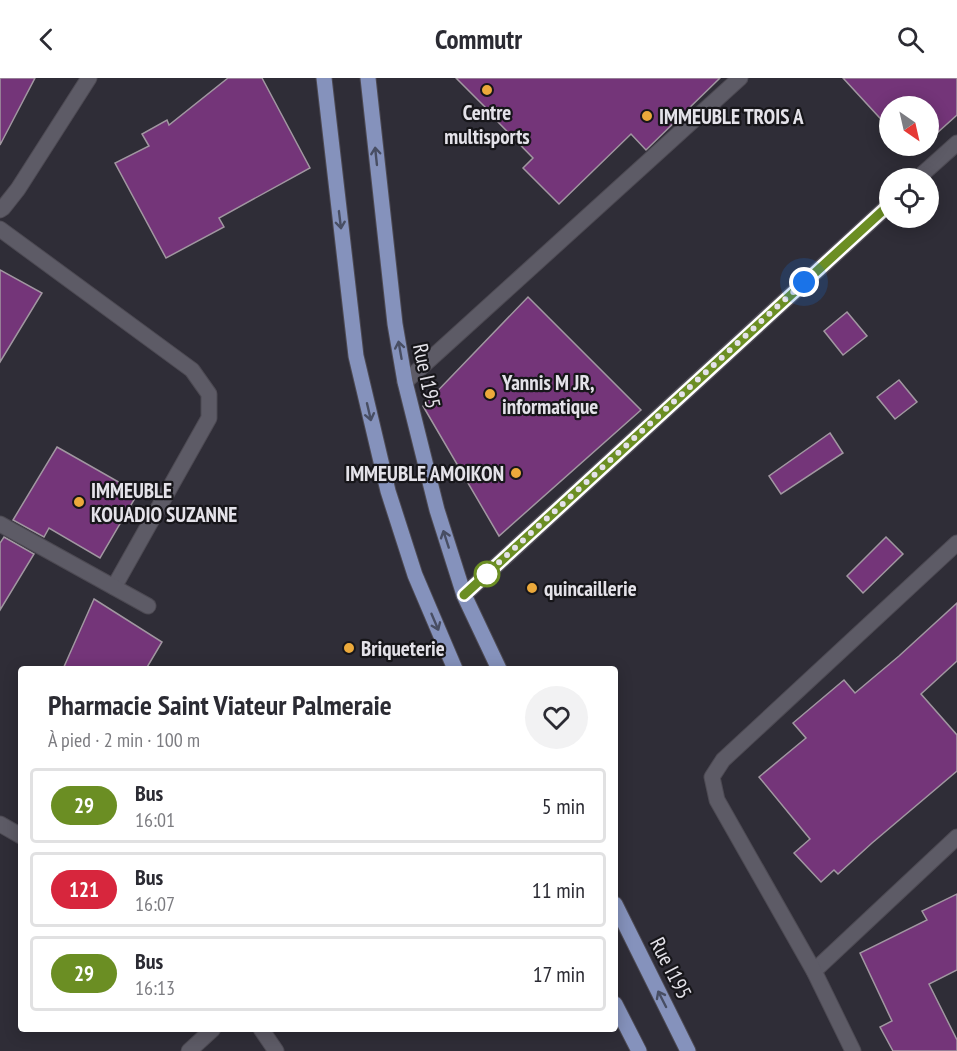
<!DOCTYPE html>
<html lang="fr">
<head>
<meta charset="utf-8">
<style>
  body { margin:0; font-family:"PT Sans Narrow",sans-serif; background:#f2f2f3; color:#2b2b33; height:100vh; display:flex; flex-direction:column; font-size:22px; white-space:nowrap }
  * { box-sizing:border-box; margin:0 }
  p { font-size:20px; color:#7c7c81 }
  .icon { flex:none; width:33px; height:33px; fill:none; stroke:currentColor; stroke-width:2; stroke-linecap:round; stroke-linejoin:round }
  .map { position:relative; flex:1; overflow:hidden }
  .side { position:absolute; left:18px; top:588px; width:600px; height:366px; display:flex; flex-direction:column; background:#fff; border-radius:6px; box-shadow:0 3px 15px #0003 }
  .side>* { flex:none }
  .badge { padding:0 12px; border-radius:20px; font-size:21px; line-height:39px }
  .needle { width:39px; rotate:146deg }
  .buttons { position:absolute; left:879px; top:18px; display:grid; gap:12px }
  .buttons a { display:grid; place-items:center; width:60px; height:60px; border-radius:50%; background:#fff; box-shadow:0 3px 15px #0003; font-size:30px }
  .you { position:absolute; width:30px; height:30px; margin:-15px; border:4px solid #fff; border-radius:50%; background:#1a73e8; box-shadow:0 0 0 9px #1a73e833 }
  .map>.badge { position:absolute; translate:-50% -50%; box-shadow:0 0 0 3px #fff }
  .round { display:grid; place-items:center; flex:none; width:63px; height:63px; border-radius:32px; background:#f2f2f3 }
  .overview { display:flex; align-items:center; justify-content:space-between; height:102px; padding:0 30px }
  h1 { font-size:28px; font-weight:700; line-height:45px }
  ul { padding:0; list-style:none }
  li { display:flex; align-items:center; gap:18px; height:75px; margin:0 12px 9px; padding:0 18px; border:3px solid #e1e1e2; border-radius:6px }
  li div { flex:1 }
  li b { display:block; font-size:22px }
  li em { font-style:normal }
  li .badge { min-width:66px; font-weight:700; text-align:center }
  header { display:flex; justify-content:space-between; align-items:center; height:78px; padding:0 30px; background:#fff; font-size:27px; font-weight:700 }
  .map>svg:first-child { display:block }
  .building { fill:#743579; stroke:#a197a1; stroke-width:1.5 }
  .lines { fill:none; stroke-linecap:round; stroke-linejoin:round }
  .minor-casing { stroke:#4d4a53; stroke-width:17 }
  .major-casing { stroke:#4d4a53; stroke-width:17 }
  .minor { stroke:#5d5b66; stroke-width:15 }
  .major { stroke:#8592bc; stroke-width:15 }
  .oneway { stroke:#484e63 }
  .line-casing { stroke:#fff; stroke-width:14 }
  .line { stroke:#6b8e23; stroke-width:9 }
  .walk { stroke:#e4e2e9; stroke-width:6; stroke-dasharray:0 10.8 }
  .poi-dot { fill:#eca93b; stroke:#17161a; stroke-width:2 }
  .stop-dot { fill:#fff; stroke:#6b8e23; stroke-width:3 }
  .labels { text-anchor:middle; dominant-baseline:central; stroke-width:4.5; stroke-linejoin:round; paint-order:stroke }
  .poi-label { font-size:21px; font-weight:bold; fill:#e4e2e9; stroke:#17161a; text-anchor:start }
  .street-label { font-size:21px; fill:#e4e2e9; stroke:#17161a }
</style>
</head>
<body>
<header><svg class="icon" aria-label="back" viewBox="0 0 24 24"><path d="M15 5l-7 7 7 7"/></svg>Commutr<svg class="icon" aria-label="search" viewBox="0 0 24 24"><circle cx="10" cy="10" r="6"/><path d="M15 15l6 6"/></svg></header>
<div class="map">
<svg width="957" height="973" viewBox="0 0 957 973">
  <rect width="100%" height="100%" fill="#2f2d37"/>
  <!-- building -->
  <g class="building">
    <polygon points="0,0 35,0 0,67"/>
    <polygon points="228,0 262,0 310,90 219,140 224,149 166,180 115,85 149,68 142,56 167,42 169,47"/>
    <polygon points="456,0 720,0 646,72 631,56 559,126 523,90 533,80 497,43 498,42"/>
    <polygon points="843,0 957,0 957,37 928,63 928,28 890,28 890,51"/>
    <polygon points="905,68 923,68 913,77"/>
    <polygon points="0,192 42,215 0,284"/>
    <polygon points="528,219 641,332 499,458 423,328"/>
    <polygon points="847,234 867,258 843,277 824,253"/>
    <polygon points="899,302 917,324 895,341 877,319"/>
    <polygon points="830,355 843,375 781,416 769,398"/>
    <polygon points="57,369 138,415 100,480 49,450 44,459 13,442"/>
    <polygon points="4,459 34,476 0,532 0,465"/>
    <polygon points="886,459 903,476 863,515 847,498"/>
    <polygon points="94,521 162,564 146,591 63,591"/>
    <polygon points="957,525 957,583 921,616 957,657 957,693 872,765 838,796 834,792 821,804 794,775 810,761 759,699 806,660 793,645 844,602 855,615 899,578"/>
    <polygon points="957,816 957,892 929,906 957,962 957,973 893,973 880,949 892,943 860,875 927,842 922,833"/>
  </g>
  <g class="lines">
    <!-- minor casing -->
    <g class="minor-casing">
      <g id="minor">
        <polyline points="918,100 957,65"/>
        <polyline points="0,132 3,130 18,111 89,0"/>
        <polyline points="0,151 192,292 209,316 209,340 114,509"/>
        <polyline points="405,304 740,0"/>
        <polyline points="0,446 148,528"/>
        <polyline points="464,517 890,126"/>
        <polyline points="0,746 21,758"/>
        <polyline points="814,893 957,759"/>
        <polyline points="261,951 276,973"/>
        <polyline points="189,973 213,951"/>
        <polyline points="853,973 814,893 717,722 712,699 723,682 957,465"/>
      </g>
    </g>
    <!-- major casing -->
    <g class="major-casing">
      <g id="major">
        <polyline points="324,0 356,278 388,413 415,497 455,591"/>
        <polyline points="368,0 395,246 405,304 437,432 464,517 499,591"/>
        <polyline points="615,826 688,973"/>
        <polyline points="615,926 639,973"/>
      </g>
    </g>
    <!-- minor -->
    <use href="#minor" class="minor"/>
    <!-- major -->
    <use href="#major" class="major"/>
  </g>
  <!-- one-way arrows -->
  <defs><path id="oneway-shaft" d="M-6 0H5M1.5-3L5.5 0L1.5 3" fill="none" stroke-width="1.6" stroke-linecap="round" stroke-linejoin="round" transform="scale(1.5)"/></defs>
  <g class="oneway">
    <use href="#oneway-shaft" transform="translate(376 78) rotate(-96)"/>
    <use href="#oneway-shaft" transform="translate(340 142) rotate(83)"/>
    <use href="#oneway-shaft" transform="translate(400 272) rotate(-100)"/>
    <use href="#oneway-shaft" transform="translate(369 334) rotate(77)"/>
    <use href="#oneway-shaft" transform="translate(446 461) rotate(-108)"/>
    <use href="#oneway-shaft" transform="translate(435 544) rotate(67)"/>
    <use href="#oneway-shaft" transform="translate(662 921) rotate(-117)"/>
  </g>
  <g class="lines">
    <!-- line casing -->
    <g class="line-casing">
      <polyline id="line" points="464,517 890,126"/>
    </g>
    <!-- line -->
    <use href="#line" class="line"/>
    <!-- walk -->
    <polyline class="walk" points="487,496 481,501 804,204"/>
  </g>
  <!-- markers -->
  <g class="poi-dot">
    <circle cx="487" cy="12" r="6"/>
    <circle cx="647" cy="38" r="6"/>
    <circle cx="490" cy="316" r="6"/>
    <circle cx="516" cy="395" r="6"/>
    <circle cx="79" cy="424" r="6"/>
    <circle cx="532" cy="510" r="6"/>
    <circle cx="349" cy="570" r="6"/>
  </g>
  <circle class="stop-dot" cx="487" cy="496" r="12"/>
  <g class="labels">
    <!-- poi labels -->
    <g class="poi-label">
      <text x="487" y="34" text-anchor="middle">Centre<tspan x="487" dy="24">multisports</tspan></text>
      <text x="659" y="38">IMMEUBLE TROIS A</text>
      <text x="502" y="304">Yannis M JR,<tspan x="502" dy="24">informatique</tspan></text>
      <text x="504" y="395" text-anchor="end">IMMEUBLE AMOIKON</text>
      <text x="91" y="412">IMMEUBLE<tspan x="91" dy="24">KOUADIO SUZANNE</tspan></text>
      <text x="544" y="510">quincaillerie</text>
      <text x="361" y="570">Briqueterie</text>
    </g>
    <!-- street labels -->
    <g class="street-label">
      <text transform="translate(427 298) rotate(78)">Rue I195</text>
      <text transform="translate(671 890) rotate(63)">Rue I195</text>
    </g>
  </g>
</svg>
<div class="buttons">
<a><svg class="needle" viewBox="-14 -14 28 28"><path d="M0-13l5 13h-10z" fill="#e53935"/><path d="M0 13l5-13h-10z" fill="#7c7c81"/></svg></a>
<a><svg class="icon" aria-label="locate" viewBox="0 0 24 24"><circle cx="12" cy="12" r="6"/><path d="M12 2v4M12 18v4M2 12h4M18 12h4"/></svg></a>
</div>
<div class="you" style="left:804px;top:204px"></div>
<section class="side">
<div class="overview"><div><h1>Pharmacie Saint Viateur Palmeraie</h1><p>À pied · 2 min · 100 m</p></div><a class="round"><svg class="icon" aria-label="heart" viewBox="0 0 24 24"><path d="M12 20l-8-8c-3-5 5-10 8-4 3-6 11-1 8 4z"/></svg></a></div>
<ul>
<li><span class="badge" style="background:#6b8e23;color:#fff">29</span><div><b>Bus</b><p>16:01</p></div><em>5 min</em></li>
<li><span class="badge" style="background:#d7263d;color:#fff">121</span><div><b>Bus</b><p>16:07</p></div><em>11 min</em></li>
<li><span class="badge" style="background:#6b8e23;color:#fff">29</span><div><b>Bus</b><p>16:13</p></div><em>17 min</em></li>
</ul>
</section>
</div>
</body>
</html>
